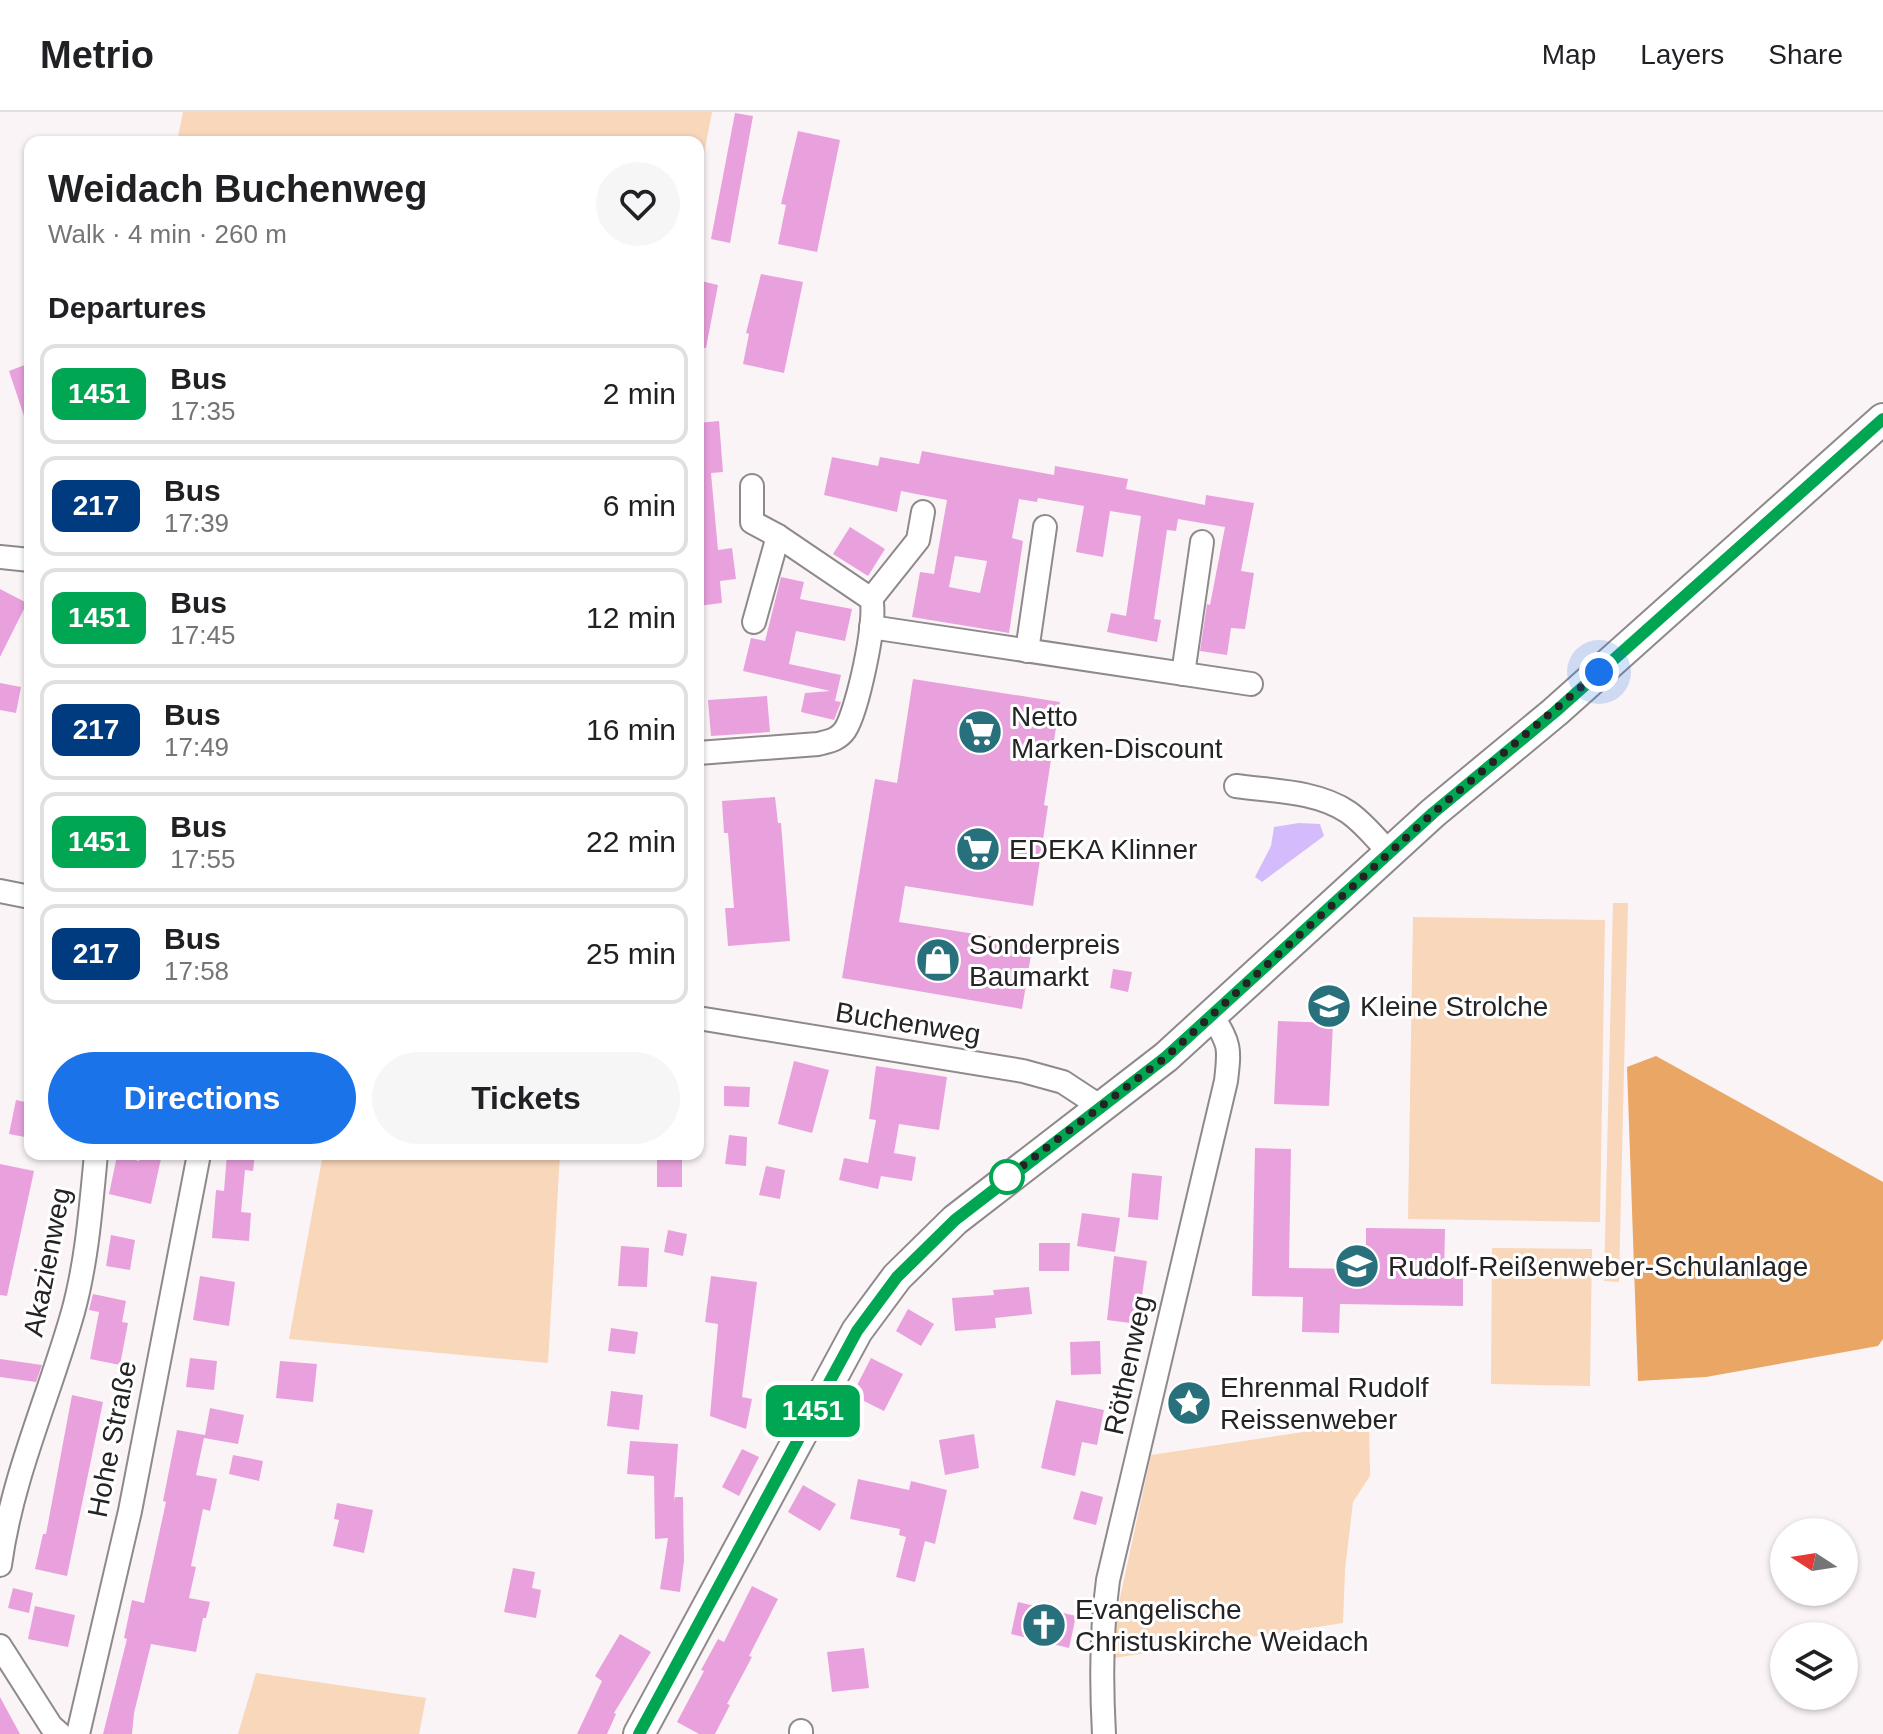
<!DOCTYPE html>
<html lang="en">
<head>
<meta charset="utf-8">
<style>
  body { margin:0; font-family:Helvetica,sans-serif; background:#f6f6f6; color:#202124; height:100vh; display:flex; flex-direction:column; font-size:30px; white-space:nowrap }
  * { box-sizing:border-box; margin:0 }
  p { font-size:26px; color:#757577 }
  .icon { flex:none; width:44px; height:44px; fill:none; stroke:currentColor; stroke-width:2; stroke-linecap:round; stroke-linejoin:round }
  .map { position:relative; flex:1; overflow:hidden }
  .side { position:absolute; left:24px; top:24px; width:680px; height:1024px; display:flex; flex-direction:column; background:#fff; border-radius:16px; box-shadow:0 2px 6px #0004 }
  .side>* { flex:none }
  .badge { padding:0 16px; border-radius:12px; font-size:28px; line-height:52px }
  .needle { width:52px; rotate:282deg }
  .fabs { position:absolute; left:1770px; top:1406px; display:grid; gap:16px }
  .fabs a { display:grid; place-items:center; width:88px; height:88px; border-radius:50%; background:#fff; box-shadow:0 2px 6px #0004; font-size:40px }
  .you { position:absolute; width:40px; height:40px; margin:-20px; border:6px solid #fff; border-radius:50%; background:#1a73e8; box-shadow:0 0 0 12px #1a73e833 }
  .map>.badge { position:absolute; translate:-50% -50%; box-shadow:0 0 0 4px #fff }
  h2 { padding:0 24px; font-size:30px; line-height:72px }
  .round { display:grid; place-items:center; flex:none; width:84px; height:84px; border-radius:42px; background:#f6f6f6 }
  .summary { display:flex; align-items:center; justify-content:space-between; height:136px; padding:0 24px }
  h1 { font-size:38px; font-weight:700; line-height:60px }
  .button { display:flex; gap:16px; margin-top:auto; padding:16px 24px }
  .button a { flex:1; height:92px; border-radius:48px; background:#1a73e8; color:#fff; font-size:32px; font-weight:700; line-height:92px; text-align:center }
  .button a+a { background:#f6f6f6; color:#202124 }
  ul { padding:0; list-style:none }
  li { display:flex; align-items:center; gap:24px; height:100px; margin:0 16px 12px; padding:0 8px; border:4px solid #e0e0e0; border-radius:16px }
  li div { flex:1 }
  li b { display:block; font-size:30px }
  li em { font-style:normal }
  li .badge { min-width:88px; font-weight:700; text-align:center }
  header { display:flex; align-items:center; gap:48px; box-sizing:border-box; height:112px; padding:0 40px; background:#fff; border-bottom:2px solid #e0e0e0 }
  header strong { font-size:38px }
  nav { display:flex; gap:44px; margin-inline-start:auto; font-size:28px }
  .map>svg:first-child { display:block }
  .green { fill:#f8d7ba }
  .forest { fill:#e9a664 }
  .water { fill:#d4bcfc }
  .building { fill:#e9a1dd; fill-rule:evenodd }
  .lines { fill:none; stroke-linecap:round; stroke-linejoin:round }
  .street-casing { stroke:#8f898b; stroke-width:26 }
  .secondary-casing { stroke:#8f898b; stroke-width:34 }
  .street { stroke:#fff; stroke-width:22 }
  .secondary { stroke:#fff; stroke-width:30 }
  .line-casing { stroke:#fff; stroke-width:18 }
  .line { stroke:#00a651; stroke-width:12 }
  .walk { stroke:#252323; stroke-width:8; stroke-dasharray:0 14.4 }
  .stop-dot { fill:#fff; stroke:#00a651; stroke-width:4 }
  .labels { text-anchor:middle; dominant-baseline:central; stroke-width:6; stroke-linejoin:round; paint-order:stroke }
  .poi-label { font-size:28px; fill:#252323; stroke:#fff; text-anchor:start }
  .street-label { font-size:28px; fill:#252323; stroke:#fff }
</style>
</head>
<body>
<header>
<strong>Metrio</strong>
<nav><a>Map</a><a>Layers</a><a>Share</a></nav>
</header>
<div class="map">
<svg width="1883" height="1622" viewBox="0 0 1883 1622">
  <rect width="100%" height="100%" fill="#fbf4f6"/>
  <!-- green -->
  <g class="green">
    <polygon points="183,0 712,0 698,73 698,30 177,30"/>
    <polygon points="1613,791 1628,791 1619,1170 1604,1169"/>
    <polygon points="1413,805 1605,808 1600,1110 1408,1107"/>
    <polygon points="323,1042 560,1042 548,1251 289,1227"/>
    <polygon points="1492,1136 1592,1137 1590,1274 1491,1272"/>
    <polygon points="1369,1310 1370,1364 1353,1390 1345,1458 1343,1511 1114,1546 1113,1518 1151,1343"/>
    <polygon points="256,1561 426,1586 419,1622 238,1622"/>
  </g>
  <!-- forest -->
  <polygon class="forest" points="1656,944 1883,1070 1883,1227 1878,1234 1706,1265 1638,1269 1627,955"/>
  <!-- water -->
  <polygon class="water" points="1299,711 1320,712 1324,724 1262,770 1255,765 1271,734 1274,715"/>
  <!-- building -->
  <g class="building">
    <polygon points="735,1 753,4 730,131 711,127"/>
    <polygon points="798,19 840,28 817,140 778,132 786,93 781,92"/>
    <polygon points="761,162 803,170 784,261 743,252 749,222 746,221"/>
    <polygon points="701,169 718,173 706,236 698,236 698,184"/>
    <polygon points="30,251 30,312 27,313 9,259"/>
    <polygon points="719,309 723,360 711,361 718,438 732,436 736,467 720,469 722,491 698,494 698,311"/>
    <path d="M922 339 1054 363 1055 354 1128 367 1126 377 1205 393 1206 383 1254 391 1241 459 1254 461 1245 517 1231 516 1227 543 1200 539 1207 492 1210 493 1225 415 1178 407 1176 419 1167 418 1154 507 1161 508 1157 530 1107 520 1111 501 1126 504 1141 404 1110 399 1103 445 1076 440 1084 394 1038 386 1037 390 1019 387 1012 426 1023 429 1009 521 912 505 920 460 934 462 947 388 901 379 897 400 824 383 832 345 878 354 880 345 919 352ZM955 444 987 449 980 481 949 475Z"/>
    <polygon points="850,415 885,437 868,464 833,442"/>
    <polygon points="781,465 804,470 800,487 852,497 845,529 796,519 789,552 841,563 835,589 841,590 834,608 801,600 805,581 830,579 743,559 751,526 765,529"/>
    <polygon points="0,477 27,491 0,545"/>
    <polygon points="913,567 1060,590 1044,693 1048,694 1033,794 905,774 899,810 1033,831 1022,897 842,866 875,667 897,671"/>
    <polygon points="0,571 21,575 16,601 0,598"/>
    <polygon points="767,584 770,620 711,624 708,588"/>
    <polygon points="775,685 778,711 781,711 790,829 728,834 725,796 734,796 728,721 724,721 722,689"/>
    <polygon points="1113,857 1132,860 1128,880 1110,876"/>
    <polygon points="1278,909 1333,911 1329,994 1274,992"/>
    <polygon points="794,949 829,958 812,1021 778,1012"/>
    <polygon points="876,954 947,965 939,1018 899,1012 894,1041 916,1045 912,1069 881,1064 878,1077 839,1068 844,1046 868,1051 876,1008 869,1007"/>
    <polygon points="724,974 750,975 749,995 724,994"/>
    <polygon points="16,988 30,991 30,1026 9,1022"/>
    <polygon points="729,1023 747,1025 746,1054 725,1052"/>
    <polygon points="1255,1036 1291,1037 1289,1156 1366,1157 1366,1116 1445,1117 1444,1164 1463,1164 1463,1194 1340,1192 1339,1221 1302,1220 1303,1185 1252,1184"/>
    <polygon points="140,1042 162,1042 151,1092 109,1082 117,1044 139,1049"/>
    <polygon points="227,1042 255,1042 253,1059 245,1058 241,1100 251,1101 249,1129 212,1126 216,1078 224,1079"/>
    <rect x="657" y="1044" width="25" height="31"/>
    <polygon points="0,1052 34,1059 7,1184 0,1183"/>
    <polygon points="766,1054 785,1058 780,1087 759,1083"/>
    <polygon points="1132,1061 1162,1064 1158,1108 1128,1105"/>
    <polygon points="1082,1101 1120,1106 1115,1140 1077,1134"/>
    <polygon points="668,1118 687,1122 683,1144 664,1140"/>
    <polygon points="111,1123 135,1128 130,1158 106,1154"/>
    <polygon points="1039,1131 1070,1131 1069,1159 1039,1159"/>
    <polygon points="621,1134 649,1136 647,1175 618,1174"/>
    <polygon points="1114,1144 1147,1149 1138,1212 1107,1208"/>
    <polygon points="200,1164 235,1170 229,1214 193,1208"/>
    <polygon points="711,1164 757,1170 742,1285 752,1287 746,1317 710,1304 718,1212 705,1210"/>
    <polygon points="1029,1175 1032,1202 995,1206 996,1216 955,1219 952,1186 994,1183 993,1178"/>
    <polygon points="93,1182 126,1189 122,1210 128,1211 120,1253 90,1247 99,1200 89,1198"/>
    <polygon points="908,1197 934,1212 921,1234 896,1219"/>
    <polygon points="611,1216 638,1220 635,1242 608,1239"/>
    <polygon points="1100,1229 1101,1262 1071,1263 1070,1230"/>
    <polygon points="190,1246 217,1249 214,1278 186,1275"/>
    <polygon points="871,1246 903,1262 884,1299 852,1283"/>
    <polygon points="0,1247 42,1253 36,1270 0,1265"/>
    <polygon points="280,1249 317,1252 313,1290 276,1286"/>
    <polygon points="611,1279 643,1283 639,1318 607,1314"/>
    <polygon points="72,1283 103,1290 67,1464 35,1457 43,1422 46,1422"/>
    <polygon points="1056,1288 1104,1298 1097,1333 1082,1330 1075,1364 1041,1356"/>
    <polygon points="210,1296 244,1303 238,1332 204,1326 196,1363 217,1367 210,1399 203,1397 191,1454 196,1455 189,1486 210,1490 206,1506 203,1506 196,1540 151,1532 134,1601 132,1622 103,1622 127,1527 124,1526 132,1488 144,1491 166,1390 163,1389 177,1318 205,1323"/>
    <polygon points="974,1322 979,1356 945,1363 939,1328"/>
    <polygon points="630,1329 678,1332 674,1390 675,1385 683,1385 684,1449 680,1480 660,1477 668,1426 655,1427 654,1364 627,1362"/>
    <polygon points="742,1337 759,1345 739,1384 722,1375"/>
    <polygon points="233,1343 263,1349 259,1369 229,1362"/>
    <polygon points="858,1367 909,1378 911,1369 947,1378 935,1432 925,1429 915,1470 896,1465 906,1425 899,1423 900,1417 850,1407"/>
    <polygon points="803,1373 836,1392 820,1419 788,1400"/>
    <polygon points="1081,1379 1103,1385 1096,1413 1073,1407"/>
    <polygon points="337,1391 373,1398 364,1441 333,1434 339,1408 334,1407"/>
    <polygon points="513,1456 535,1460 532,1476 541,1478 536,1506 504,1500"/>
    <polygon points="752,1474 778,1487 749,1544 752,1545 727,1592 730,1593 715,1622 699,1622 677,1610 704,1559 701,1558 718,1527 724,1530"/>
    <polygon points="13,1476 33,1481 29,1501 8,1496"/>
    <polygon points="1018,1490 1076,1504 1069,1536 1011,1522"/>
    <polygon points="35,1494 75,1503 68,1535 28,1527"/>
    <polygon points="620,1522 651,1540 614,1601 616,1602 607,1622 577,1622 602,1569 595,1564"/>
    <polygon points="864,1536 869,1576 832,1580 827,1540"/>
    <polygon points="0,1585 20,1622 0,1622"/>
  </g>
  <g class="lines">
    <!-- street casing -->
    <g class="street-casing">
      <g id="street">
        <polyline points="0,445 30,448"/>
        <polyline points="871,487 918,428 923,400"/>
        <polyline points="754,510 778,424"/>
        <polyline points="871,515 1251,572"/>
        <polyline points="1027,539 1045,415"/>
        <polyline points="1183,562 1202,430"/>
        <path d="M698 641 818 632C829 629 838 628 845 618 857 600 878 506 871 487L778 424 752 410V374"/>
        <path d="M1236 674C1272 679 1317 679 1348 700 1364 711 1376 727 1389 740"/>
        <polyline points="0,779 30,785"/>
        <polyline points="698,906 1023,959 1063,970 1101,995"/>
        <path d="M0 1453C12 1364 49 1285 73 1200 87 1149 91 1094 96 1042"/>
        <polyline points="0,1534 51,1614 60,1622"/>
        <polyline points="801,1619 801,1622"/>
        <polyline points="78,1622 130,1399 199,1042"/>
        <path d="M1104 1622C1101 1569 1101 1520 1108 1468L1226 969C1230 935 1230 933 1212 903"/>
      </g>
    </g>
    <!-- secondary casing -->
    <g class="secondary-casing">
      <polyline id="secondary" points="639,1622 857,1219 897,1165 955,1108 1166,945 1433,701 1555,600 1883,307"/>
    </g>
    <!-- street -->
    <use href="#street" class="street"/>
    <!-- secondary -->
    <use href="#secondary" class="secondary"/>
  </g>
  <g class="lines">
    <!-- line casing -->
    <g class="line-casing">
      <polyline id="line" points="639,1622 857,1219 897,1165 955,1108 1166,945 1433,701 1555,600 1883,307"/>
    </g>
    <!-- line -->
    <use href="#line" class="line"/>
    <!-- walk -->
    <polyline class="walk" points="1007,1065 1004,1068 1166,945 1433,701 1599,560"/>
  </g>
  <!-- icons -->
  <defs>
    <g id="supermarket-disc" transform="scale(2.3)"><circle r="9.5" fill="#28707b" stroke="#fff"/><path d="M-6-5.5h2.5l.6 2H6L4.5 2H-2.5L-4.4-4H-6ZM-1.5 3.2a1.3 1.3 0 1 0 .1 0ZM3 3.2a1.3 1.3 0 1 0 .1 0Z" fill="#fff"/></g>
    <g id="shop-disc" transform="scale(2.3)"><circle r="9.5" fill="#28707b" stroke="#fff"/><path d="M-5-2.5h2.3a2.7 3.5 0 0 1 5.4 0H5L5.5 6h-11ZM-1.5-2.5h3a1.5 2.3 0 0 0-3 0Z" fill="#fff"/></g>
    <g id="school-disc" transform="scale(2.3)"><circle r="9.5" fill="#28707b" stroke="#fff"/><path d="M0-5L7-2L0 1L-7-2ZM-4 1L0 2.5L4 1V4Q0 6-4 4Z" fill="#fff"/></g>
    <g id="sight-disc" transform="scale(2.3)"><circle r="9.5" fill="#28707b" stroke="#fff"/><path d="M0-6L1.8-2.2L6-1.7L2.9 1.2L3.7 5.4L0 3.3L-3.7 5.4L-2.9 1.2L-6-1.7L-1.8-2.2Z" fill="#fff"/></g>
    <g id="church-disc" transform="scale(2.3)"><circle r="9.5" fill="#28707b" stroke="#fff"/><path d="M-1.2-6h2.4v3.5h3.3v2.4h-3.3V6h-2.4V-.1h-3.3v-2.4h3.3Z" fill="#fff"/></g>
  </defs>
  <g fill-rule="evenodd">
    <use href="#supermarket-disc" x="980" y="620"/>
    <use href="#supermarket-disc" x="978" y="737"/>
    <use href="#shop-disc" x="938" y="848"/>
    <use href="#school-disc" x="1329" y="894"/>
    <use href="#school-disc" x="1357" y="1154"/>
    <use href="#sight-disc" x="1189" y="1291"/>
    <use href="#church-disc" x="1044" y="1513"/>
  </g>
  <!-- markers -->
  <circle class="stop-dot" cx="1007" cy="1065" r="16"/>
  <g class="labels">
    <!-- poi labels -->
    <g class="poi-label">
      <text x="1011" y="604">Netto<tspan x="1011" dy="32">Marken-Discount</tspan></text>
      <text x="1009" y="737">EDEKA Klinner</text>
      <text x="969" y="832">Sonderpreis<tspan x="969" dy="32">Baumarkt</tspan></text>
      <text x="1360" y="894">Kleine Strolche</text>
      <text x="1388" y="1154">Rudolf-Reißenweber-Schulanlage</text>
      <text x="1220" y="1275">Ehrenmal Rudolf<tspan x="1220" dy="32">Reissenweber</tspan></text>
      <text x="1075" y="1497">Evangelische<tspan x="1075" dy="32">Christuskirche Weidach</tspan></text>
    </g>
    <!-- street labels -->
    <g class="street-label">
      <text transform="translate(908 911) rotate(9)">Buchenweg</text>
      <text transform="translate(47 1150) rotate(-79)">Akazienweg</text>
      <text transform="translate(1128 1253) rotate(-78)">Röthenweg</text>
      <text transform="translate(112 1327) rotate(-79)">Hohe Straße</text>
    </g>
  </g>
</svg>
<div class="fabs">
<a><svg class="needle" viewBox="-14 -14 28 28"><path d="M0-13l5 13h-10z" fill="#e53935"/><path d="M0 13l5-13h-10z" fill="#757577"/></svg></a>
<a><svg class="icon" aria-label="layers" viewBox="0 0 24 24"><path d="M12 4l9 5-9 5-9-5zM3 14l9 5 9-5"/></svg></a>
</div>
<div class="you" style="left:1599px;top:560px"></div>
<b class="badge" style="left:813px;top:1299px;background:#00a651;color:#fff">1451</b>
<section class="side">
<div class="summary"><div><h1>Weidach Buchenweg</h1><p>Walk · 4 min · 260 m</p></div><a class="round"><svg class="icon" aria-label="heart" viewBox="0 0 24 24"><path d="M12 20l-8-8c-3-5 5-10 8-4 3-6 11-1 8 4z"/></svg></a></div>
<h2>Departures</h2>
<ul>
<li><span class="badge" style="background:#00a651;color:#fff">1451</span><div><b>Bus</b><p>17:35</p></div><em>2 min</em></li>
<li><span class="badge" style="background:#003b80;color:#fff">217</span><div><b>Bus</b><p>17:39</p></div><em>6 min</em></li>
<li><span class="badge" style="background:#00a651;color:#fff">1451</span><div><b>Bus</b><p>17:45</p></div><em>12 min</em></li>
<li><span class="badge" style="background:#003b80;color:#fff">217</span><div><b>Bus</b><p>17:49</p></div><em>16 min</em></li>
<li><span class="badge" style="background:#00a651;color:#fff">1451</span><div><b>Bus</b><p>17:55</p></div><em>22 min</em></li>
<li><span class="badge" style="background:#003b80;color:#fff">217</span><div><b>Bus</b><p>17:58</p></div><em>25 min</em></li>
</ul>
<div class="button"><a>Directions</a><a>Tickets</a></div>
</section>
</div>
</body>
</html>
